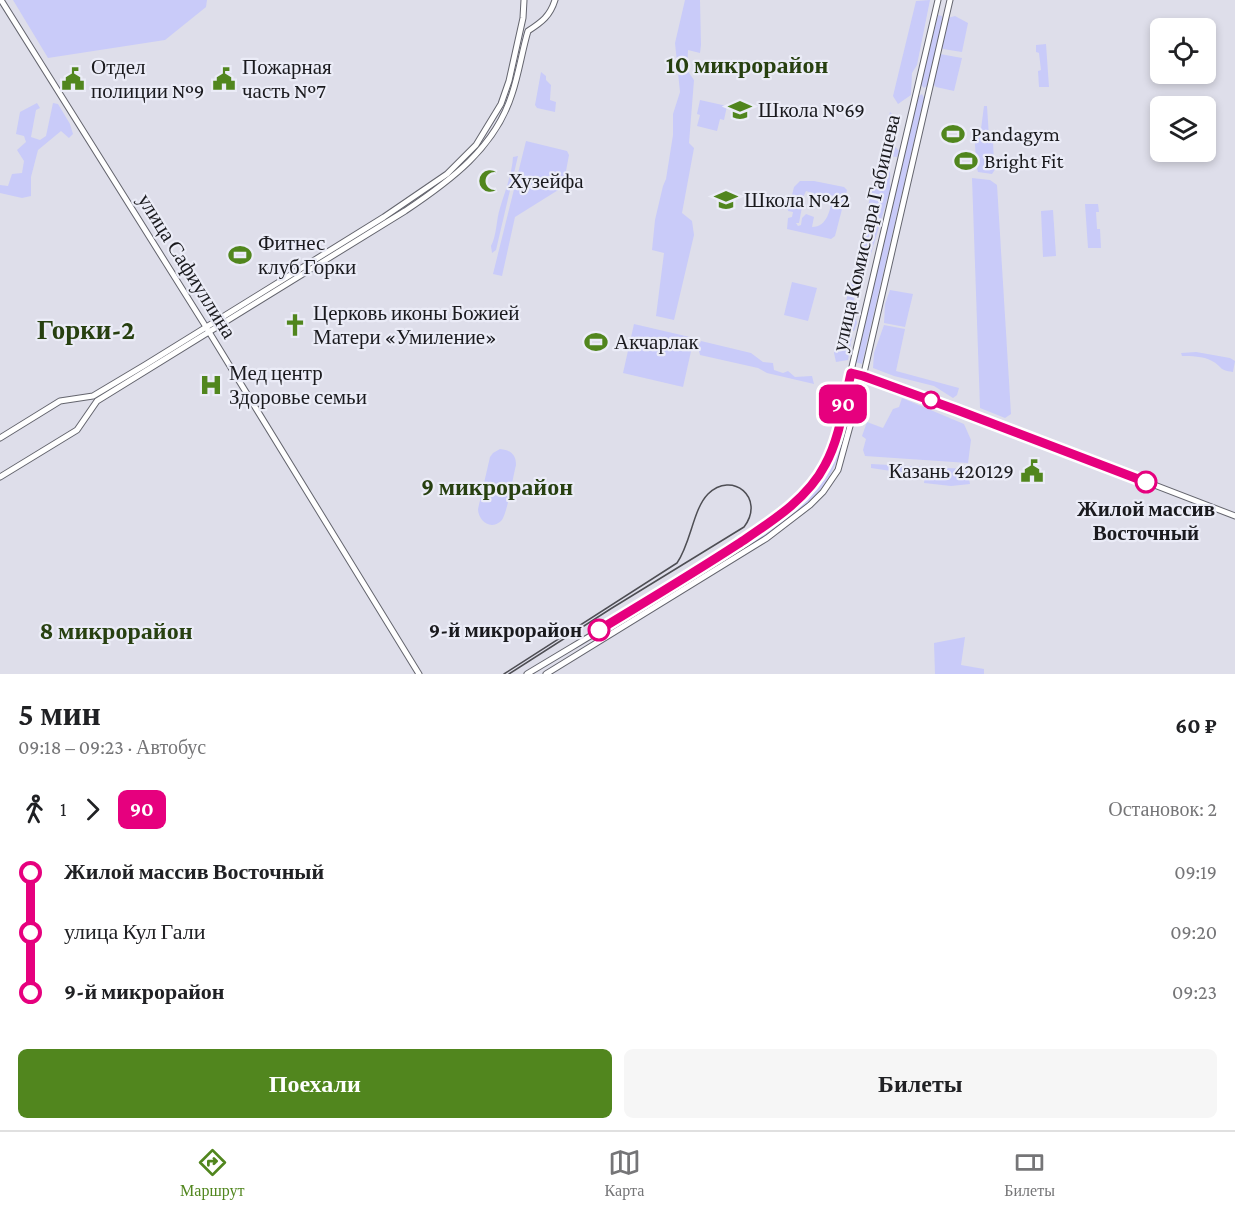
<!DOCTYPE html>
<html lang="ru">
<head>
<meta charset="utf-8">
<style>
  body { margin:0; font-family:"Crimson Pro",serif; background:#f6f6f6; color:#202124; height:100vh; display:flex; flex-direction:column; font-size:22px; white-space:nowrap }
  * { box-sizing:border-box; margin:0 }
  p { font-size:20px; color:#757577 }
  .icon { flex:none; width:33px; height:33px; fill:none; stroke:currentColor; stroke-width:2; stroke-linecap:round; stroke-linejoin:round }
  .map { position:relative; height:674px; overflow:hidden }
  .sheet { display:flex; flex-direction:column; background:#fff; flex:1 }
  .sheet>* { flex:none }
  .badge { padding:0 12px; border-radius:9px; font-size:21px; line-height:39px }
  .buttons { position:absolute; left:1150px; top:18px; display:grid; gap:12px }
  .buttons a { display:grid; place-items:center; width:66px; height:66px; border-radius:9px; background:#fff; box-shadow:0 3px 9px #0003; font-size:30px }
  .map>.badge { position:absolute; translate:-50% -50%; box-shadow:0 0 0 3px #fff }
  .legs { display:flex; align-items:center; gap:9px; height:66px; padding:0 18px; font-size:20px }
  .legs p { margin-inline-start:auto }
  .head { display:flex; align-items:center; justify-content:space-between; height:102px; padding:0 18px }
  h1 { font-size:33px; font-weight:600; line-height:45px }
  .action { display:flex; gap:12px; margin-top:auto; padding:12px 18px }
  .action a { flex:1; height:69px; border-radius:9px; background:#51861e; color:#fff; font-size:24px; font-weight:600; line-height:69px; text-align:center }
  .action a+a { background:#f6f6f6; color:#202124 }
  ul { padding:0 18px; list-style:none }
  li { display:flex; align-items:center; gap:21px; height:60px; font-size:22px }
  li i { display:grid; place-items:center; width:9px; height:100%; margin:0 8px; background:currentColor }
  li i::after { content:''; width:15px; height:15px; margin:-8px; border:4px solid; border-radius:50%; background:#fff }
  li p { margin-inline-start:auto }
  li:first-child i { background:linear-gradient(#0000 50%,currentColor 0) }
  li:last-child i { background:linear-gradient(currentColor 50%,#0000 0) }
  .tabs { display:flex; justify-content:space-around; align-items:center; height:84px; border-top:2px solid #e0e0e0; background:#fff; font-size:16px; color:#757577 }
  .tabs a { display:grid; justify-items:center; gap:3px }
  .tabs .current { color:#51861e }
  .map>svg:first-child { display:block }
  .green { fill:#c9cbf9; fill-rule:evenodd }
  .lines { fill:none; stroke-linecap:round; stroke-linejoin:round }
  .secondary-casing { stroke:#64656e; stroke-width:7 }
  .secondary { stroke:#fff; stroke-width:5 }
  .tram { stroke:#4e4e54; stroke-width:1.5 }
  .line-1-casing { stroke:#fff; stroke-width:14 }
  .line-1 { stroke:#e6007e; stroke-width:9 }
  .stop-1-dot { fill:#fff; stroke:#e6007e; stroke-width:3 }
  .labels { text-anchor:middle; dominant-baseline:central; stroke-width:4.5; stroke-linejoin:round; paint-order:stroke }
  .poi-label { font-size:21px; fill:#1a1a1e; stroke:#ebecf7; text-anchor:start }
  .street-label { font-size:21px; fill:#1a1a1e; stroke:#ebecf7 }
  .stop-label { font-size:21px; font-weight:bold; fill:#1a1a1e; stroke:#ebecf7 }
  .quarter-label { font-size:24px; font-weight:bold; fill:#274010; stroke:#ebecf7 }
  .district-label { font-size:27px; font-weight:bold; fill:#274010; stroke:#ebecf7 }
</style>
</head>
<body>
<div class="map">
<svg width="1235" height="674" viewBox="0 0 1235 674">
  <rect width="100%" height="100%" fill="#dedeea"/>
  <!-- green -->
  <g class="green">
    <polygon points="13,0 207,0 206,7 165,40 48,58"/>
    <polygon points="685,0 700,0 701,45 700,53 688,50 687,70 694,80 689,143 694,148 682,213 692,221 694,235 674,320 656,316 664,253 652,250 655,220 663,186 666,179 673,135 673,114 680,92 675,43"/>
    <polygon points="930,0 917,65 912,73 911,95 898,104 893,96 916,1"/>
    <polygon points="938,15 942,16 943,19 928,85 924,88 921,85"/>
    <polygon points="955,16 968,23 962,52 943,49 942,45 948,18"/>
    <polygon points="1046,44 1049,87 1039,87 1038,71 1041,70 1039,53 1036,52 1036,45"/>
    <polygon points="940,54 962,58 954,91 936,87 933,84"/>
    <polygon points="541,72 546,76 546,80 551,85 550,100 556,102 555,112 537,108 535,105"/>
    <polygon points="922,94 924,98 862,364 855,362 918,97"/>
    <polygon points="700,100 727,106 724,120 720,119 717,131 697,126 700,115 697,114"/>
    <polygon points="37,103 40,108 36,110 31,137 40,140 46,136 53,103 58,104 70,124 73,134 69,138 61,131 38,150 31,177 31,196 22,198 0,193 0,185 8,186 12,174 22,173 24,161 17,150 26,142 24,136 16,134 20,112"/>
    <path d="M984 106H987L989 137 993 141 994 164 996 168 992 174 978 172C974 160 977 147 973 134L981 129Z"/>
    <path d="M890 112 893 115 891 122 895 124 892 143 899 151 897 157 886 156C884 163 889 167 890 174 891 179 888 182 891 187L870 257 862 264 856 258Z"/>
    <polygon points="526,141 567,151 569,155 563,187 515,217 502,276 493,274"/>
    <path d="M518 156 496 250 492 253 491 246C497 235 496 220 500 208 505 191 512 174 513 157Z"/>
    <polygon points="972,178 990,180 997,185 1011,414 1005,418 980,408"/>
    <path d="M800 181H814L844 187 847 190 835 236 831 239 787 229 788 218 792 217 793 212 788 211 794 187ZM806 191 825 197 830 195 833 196C830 209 828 227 812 227L814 217 806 214 802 218 801 225 798 226 796 223H799L802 207 799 206Z"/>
    <polygon points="1085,204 1098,204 1099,212 1096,212 1097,229 1100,229 1101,248 1088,248"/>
    <polygon points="1053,210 1056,256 1043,257 1041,211"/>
    <polygon points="853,272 859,274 853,305 857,323 854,331 850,330 849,335 852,337 848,360 836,362 834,353"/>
    <polygon points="792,282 817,288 808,321 784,315"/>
    <polygon points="890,290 913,294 905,327 884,323 885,304"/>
    <polygon points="634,324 694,338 683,387 623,373"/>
    <polygon points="884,325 905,329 896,371 959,388 957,395 953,398 934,386 894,376 873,368 874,353"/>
    <polygon points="701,341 751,353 763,362 773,363 774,370 783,373 788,371 795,377 812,376 814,384 767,373 758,368 700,355 698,347"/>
    <path d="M1196 352 1230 358 1235 361 1233 372C1218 370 1223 367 1212 361 1203 356 1191 356 1182 356L1181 353Z"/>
    <path d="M853 381 857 383C851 413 846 444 832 471 807 523 719 566 671 595L668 591 733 550 782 516 795 505 824 470 851 383Z"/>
    <polygon points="902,398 964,424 971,440 968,463 865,456 863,450 866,439 862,436 867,422 883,428 893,409 899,407"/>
    <path d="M500 449C511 450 516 455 516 465 513 476 507 516 501 521 490 531 478 520 478 509L490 457 493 453Z"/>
    <polygon points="871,464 967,469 970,484 951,486 924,483 925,476 871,468"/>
    <polygon points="965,637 961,665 984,669 984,674 935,674 934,643"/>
  </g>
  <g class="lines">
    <!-- secondary casing -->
    <g class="secondary-casing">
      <g id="secondary">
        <polyline points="1,0 206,327 419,674"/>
        <polyline points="863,376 957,409 1235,516"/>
        <polyline points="0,438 60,401 93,396 145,365 384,217 447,174 476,145 501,104 509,81 523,18 524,0"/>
        <path d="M0 477 77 430 97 401 405 211C450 181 495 148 512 94 519 73 522 51 528 31 542 22 550 16 555 0"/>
        <path d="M527 674C595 633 664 593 730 549 761 529 795 507 818 477 830 461 834 441 839 422L938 0"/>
        <polyline points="546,674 767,538 810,505 823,492 838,470 861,386 950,0"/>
      </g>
    </g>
    <!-- secondary -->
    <use href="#secondary" class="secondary"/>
    <!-- tram -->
    <path class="tram" d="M504 674 677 563C691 543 693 509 708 494 732 470 766 498 744 527L612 608 509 674"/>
  </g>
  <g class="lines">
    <!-- line-1 casing -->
    <g class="line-1-casing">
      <path id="line-1" d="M599 630C645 602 692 574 738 544 769 523 807 500 825 465 840 438 844 403 851 373L863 376 957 410 1146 482"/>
    </g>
    <!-- line-1 -->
    <use href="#line-1" class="line-1"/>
  </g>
  <!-- icons -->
  <defs>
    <g id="civic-bare" transform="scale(1.8)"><path d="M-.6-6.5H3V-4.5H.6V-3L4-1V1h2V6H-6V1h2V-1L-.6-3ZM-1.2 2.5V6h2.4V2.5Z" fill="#51861e" stroke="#ebecf7" stroke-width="2.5" paint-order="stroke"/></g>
    <g id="school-bare" transform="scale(1.8)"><path d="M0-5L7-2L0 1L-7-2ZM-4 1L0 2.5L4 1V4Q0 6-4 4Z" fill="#51861e" stroke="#ebecf7" stroke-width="2.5" paint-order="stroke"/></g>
    <g id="stadium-bare" transform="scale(1.8)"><path d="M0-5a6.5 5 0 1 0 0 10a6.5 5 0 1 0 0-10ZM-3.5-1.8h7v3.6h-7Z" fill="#51861e" stroke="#ebecf7" stroke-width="2.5" paint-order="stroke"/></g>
    <g id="mosque-bare" transform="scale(1.8)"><path d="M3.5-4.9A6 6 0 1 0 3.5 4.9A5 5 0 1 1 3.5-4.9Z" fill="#51861e" stroke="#ebecf7" stroke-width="2.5" paint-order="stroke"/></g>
    <g id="church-bare" transform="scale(1.8)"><path d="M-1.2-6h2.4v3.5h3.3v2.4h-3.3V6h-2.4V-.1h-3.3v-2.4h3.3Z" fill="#51861e" stroke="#ebecf7" stroke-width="2.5" paint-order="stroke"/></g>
    <g id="hospital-bare" transform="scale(1.8)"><path d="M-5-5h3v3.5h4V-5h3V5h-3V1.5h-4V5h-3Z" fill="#51861e" stroke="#ebecf7" stroke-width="2.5" paint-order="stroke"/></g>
  </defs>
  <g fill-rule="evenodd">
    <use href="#civic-bare" x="73" y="79"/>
    <use href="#civic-bare" x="224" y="79"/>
    <use href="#school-bare" x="740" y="110"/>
    <use href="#stadium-bare" x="953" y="134"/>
    <use href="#stadium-bare" x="966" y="161"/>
    <use href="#mosque-bare" x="490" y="181"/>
    <use href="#school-bare" x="726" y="200"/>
    <use href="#stadium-bare" x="240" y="255"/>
    <use href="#church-bare" x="295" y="325"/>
    <use href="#stadium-bare" x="596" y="342"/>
    <use href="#hospital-bare" x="211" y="385"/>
    <use href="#civic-bare" x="1032" y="471"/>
  </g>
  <!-- markers -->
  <g class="stop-1-dot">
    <circle cx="931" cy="400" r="8"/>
    <circle cx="1146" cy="482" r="10"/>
    <circle cx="599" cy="630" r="10"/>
  </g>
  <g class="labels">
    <!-- poi labels -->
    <g class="poi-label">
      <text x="91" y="67">Отдел<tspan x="91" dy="24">полиции №9</tspan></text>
      <text x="242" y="67">Пожарная<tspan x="242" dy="24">часть №7</tspan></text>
      <text x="758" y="110">Школа №69</text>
      <text x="971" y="134">Pandagym</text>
      <text x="984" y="161">Bright Fit</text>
      <text x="508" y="181">Хузейфа</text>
      <text x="744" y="200">Школа №42</text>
      <text x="258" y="243">Фитнес<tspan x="258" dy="24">клуб Горки</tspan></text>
      <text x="313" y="313">Церковь иконы Божией<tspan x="313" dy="24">Матери «Умиление»</tspan></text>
      <text x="614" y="342">Акчарлак</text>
      <text x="229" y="373">Мед центр<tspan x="229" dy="24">Здоровье семьи</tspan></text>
      <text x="1014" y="471" text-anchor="end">Казань 420129</text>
    </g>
    <!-- street labels -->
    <g class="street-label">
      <text transform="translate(866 233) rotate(-77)">улица Комиссара Габишева</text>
      <text transform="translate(187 266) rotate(58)">улица Сафиуллина</text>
    </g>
    <!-- stop labels -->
    <g class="stop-label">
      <text x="1146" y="509">Жилой массив<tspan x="1146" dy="24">Восточный</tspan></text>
      <text x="582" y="630" text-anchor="end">9-й микрорайон</text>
    </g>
    <!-- quarter labels -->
    <g class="quarter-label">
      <text x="747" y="64">10 микрорайон</text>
      <text x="497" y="486">9 микрорайон</text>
      <text x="116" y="630">8 микрорайон</text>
    </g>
    <!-- district labels -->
    <g class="district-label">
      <text x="86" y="330">Горки-2</text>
    </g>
  </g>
</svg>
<div class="buttons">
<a><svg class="icon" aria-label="locate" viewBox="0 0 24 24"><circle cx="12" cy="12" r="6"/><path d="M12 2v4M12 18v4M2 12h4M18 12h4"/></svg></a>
<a><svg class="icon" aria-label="layers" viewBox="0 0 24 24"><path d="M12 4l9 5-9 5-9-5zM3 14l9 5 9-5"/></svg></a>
</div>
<b class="badge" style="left:843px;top:404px;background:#e6007e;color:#fff">90</b>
</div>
<section class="sheet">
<div class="head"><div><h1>5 мин</h1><p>09:18 – 09:23 · Автобус</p></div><b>60 ₽</b></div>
<div class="legs"><svg class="icon" aria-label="walk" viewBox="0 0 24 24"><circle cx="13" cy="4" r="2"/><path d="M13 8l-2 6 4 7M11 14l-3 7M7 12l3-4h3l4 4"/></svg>1<svg class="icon" aria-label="forward" viewBox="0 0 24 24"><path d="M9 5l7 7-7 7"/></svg><b class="badge" style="background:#e6007e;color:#fff">90</b><p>Остановок: 2</p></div>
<ul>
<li><i style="color:#e6007e"></i><b>Жилой массив Восточный</b><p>09:19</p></li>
<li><i style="color:#e6007e"></i><span>улица Кул Гали</span><p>09:20</p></li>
<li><i style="color:#e6007e"></i><b>9-й микрорайон</b><p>09:23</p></li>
</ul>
<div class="action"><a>Поехали</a><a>Билеты</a></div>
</section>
<nav class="tabs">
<a class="current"><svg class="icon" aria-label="directions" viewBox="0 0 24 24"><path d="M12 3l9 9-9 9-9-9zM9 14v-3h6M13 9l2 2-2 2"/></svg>Маршрут</a>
<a><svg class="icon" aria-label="map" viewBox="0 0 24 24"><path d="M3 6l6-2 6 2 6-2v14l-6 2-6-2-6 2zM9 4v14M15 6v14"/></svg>Карта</a>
<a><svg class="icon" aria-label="tickets" viewBox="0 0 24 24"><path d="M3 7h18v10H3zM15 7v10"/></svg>Билеты</a>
</nav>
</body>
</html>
